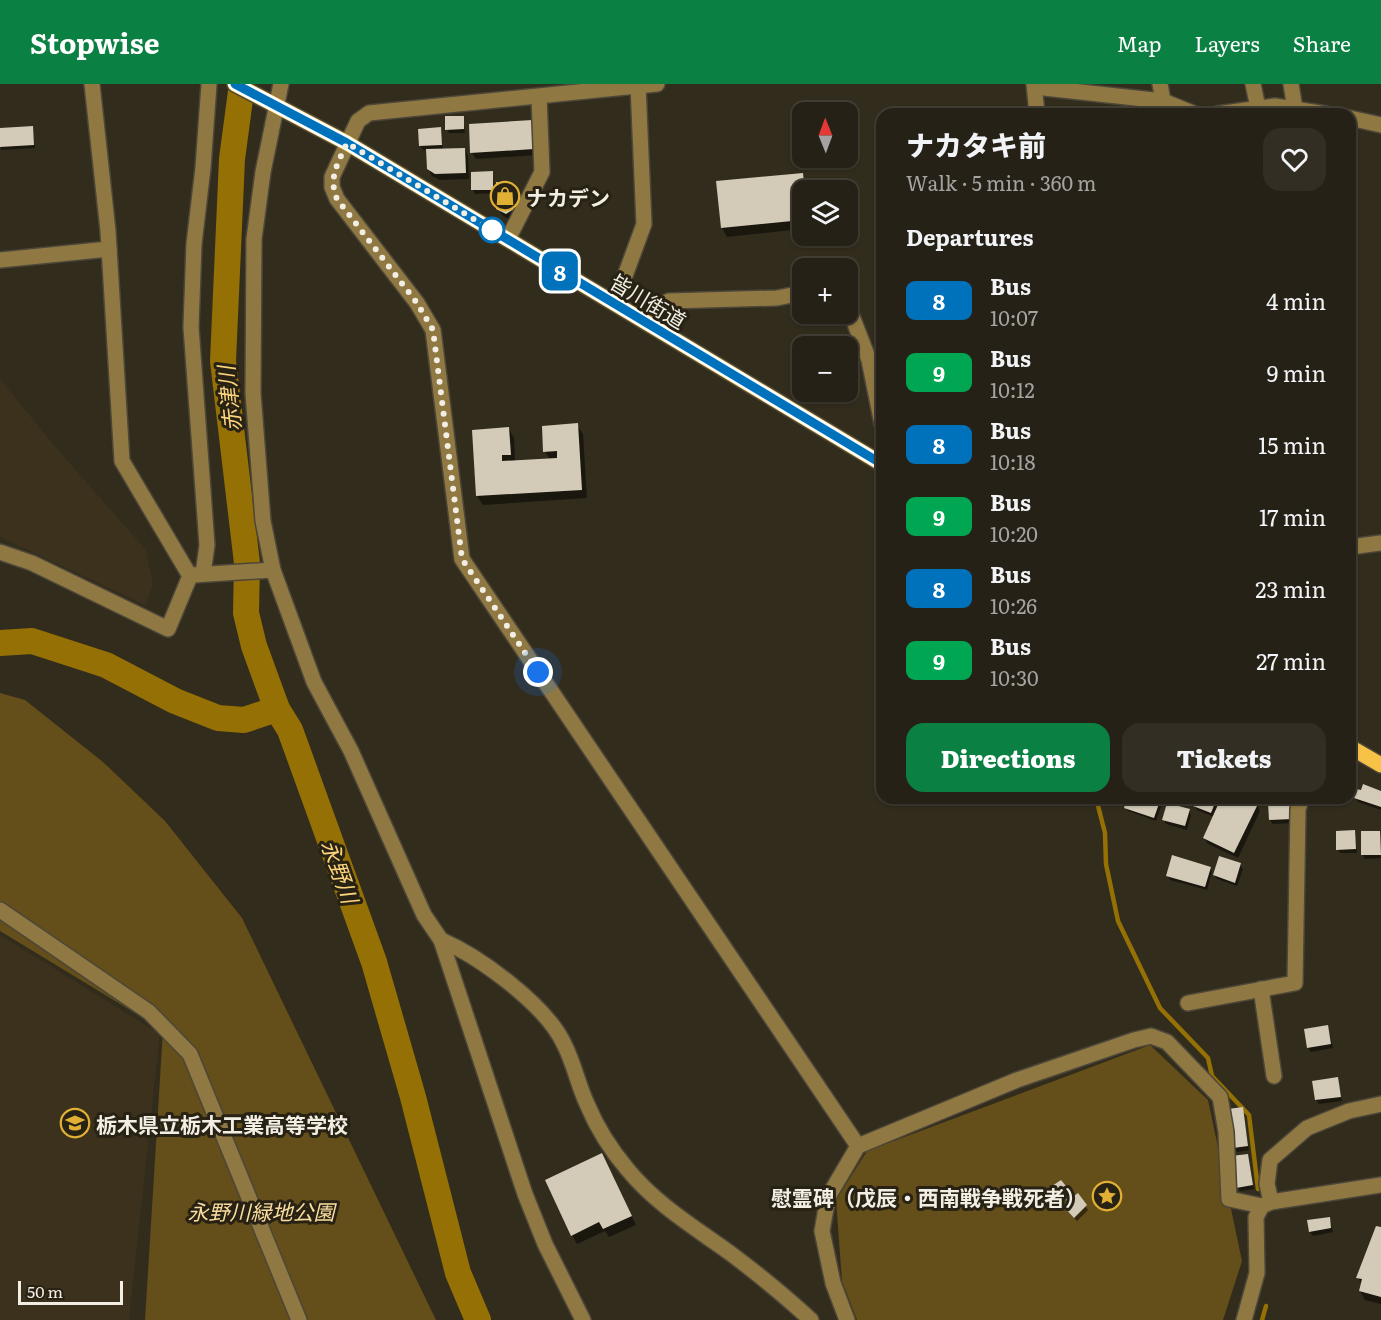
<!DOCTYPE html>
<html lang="en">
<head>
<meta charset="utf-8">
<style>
  body { margin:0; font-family:Literata,"Noto Sans JP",serif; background:#322e23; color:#f1f3f6; height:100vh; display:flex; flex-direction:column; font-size:22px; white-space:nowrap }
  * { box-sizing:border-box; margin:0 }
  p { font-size:20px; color:#a4a3a1 }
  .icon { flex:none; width:33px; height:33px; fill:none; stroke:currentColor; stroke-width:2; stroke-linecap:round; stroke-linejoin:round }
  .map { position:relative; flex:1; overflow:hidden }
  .side { position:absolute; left:876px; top:24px; width:480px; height:696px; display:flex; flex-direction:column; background:#262116; border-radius:18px; box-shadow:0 2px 4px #0004,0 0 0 2px #423e35 }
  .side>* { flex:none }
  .badge { padding:0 12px; border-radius:9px; font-size:21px; line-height:39px }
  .needle { width:39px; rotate:359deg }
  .controls { position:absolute; left:792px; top:18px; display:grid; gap:12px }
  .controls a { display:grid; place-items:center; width:66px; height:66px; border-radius:12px; background:#262116; box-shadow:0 2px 4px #0004,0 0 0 2px #423e35; font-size:30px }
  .scale { position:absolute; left:18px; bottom:15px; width:105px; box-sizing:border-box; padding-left:6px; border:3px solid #f2eee4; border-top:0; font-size:16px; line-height:21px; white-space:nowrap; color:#f2eee4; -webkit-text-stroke:4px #282214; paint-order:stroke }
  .you { position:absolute; width:30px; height:30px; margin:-15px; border:4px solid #fff; border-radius:50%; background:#1a73e8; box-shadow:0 0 0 9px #1a73e833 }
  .map>.badge { position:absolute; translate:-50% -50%; box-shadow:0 0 0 3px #fff }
  h2 { padding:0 30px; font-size:22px; line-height:54px }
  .round { display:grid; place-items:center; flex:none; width:63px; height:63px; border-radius:18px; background:#322e23 }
  .head { display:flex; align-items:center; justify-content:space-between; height:102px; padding:0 30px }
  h1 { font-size:28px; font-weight:800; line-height:45px }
  .primary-button { display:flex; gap:12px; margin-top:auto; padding:12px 30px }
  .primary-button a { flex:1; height:69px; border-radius:18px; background:#0b8043; color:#fff; font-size:24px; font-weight:800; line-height:69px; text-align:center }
  .primary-button a+a { background:#322e23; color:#f1f3f6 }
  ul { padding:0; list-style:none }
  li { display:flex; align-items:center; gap:18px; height:72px; padding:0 30px }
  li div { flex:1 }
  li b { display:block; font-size:22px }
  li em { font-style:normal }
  li .badge { min-width:66px; font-weight:700; text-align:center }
  header { display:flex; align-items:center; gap:36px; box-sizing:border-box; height:84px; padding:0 30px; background:#0b8043; color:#fff }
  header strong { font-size:28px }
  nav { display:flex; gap:33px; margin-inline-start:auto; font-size:21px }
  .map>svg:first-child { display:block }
  .built { fill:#3b311c }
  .green { fill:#644e19 }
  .shadow { fill:#0007 }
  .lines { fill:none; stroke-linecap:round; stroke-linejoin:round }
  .stream { stroke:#947005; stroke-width:4.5 }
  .river { stroke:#947005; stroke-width:26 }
  .building { fill:#d3cab8 }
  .minor-casing { stroke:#4d4739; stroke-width:18 }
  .major-casing { stroke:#4d4739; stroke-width:18 }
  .minor { stroke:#907842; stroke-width:15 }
  .major { stroke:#f6c346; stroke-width:15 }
  .line-casing { stroke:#fff; stroke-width:14 }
  .line { stroke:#0072bc; stroke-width:9 }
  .walk { stroke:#f2eee4; stroke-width:6; stroke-dasharray:0 10.8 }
  .stop-dot { fill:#fff; stroke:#0072bc; stroke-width:3 }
  .labels { text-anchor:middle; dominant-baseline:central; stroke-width:6; stroke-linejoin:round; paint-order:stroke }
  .poi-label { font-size:21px; font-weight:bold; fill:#f2eee4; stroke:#282214; text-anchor:start }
  .street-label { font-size:21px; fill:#f2eee4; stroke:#282214 }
  .park-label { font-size:21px; font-style:italic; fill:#fadd9e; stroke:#282214 }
  .water-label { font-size:22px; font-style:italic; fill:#fad37b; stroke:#282214 }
</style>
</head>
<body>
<header>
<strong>Stopwise</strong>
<nav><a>Map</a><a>Layers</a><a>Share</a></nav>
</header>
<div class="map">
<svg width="1381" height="1236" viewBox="0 0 1381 1236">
  <rect width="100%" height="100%" fill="#322c1d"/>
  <!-- built -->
  <g class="built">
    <polygon points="0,295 57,365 146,466 153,501 145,521 0,453"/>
    <polygon points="0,851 160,950 129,1236 0,1236"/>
  </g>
  <!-- green -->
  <g class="green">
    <polygon points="0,609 25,616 103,678 165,737 242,834 436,1236 145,1236 163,946 0,847"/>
    <polygon points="1150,961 1208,1016 1242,1177 1223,1236 857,1236 842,1197 836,1116 867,1067"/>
  </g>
  <!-- shadow -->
  <g class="shadow">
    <polygon points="463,33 465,49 449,49 447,45"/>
    <polygon points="531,38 535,44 537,71 476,75 472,69"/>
    <polygon points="32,44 35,64 1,66 0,46"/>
    <polygon points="440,45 443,66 465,65 468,72 469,95 440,96 432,92 428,85 428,65 423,66 420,62"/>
    <polygon points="492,89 495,109 475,110 473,106"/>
    <polygon points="803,90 809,106 802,106 802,145 727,153 722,144 718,98"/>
    <polygon points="513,101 517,108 517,132 510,136 502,131 498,124"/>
    <polygon points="577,341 583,350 587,414 483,421 477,412 509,345 514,354 515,378 550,376 545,367"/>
    <polygon points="1381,708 1381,726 1358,718 1355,713"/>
    <polygon points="1129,714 1162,714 1163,717 1156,737 1128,727 1125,723"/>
    <polygon points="1197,714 1242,714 1257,721 1260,727 1238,774 1208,760 1204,754 1214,733 1197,726 1194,722"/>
    <polygon points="1290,719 1293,739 1273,740 1270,736"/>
    <polygon points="1189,726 1191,731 1187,746 1166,740 1164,736"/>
    <polygon points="1354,748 1357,769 1340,769 1338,765"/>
    <polygon points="1379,748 1381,774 1365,775 1363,771"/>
    <polygon points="1240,781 1243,785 1237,802 1217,795 1214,791"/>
    <polygon points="1210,784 1212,788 1207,806 1170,796 1168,792"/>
    <polygon points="1328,943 1333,964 1311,968 1308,964"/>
    <polygon points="1337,995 1342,1017 1319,1020 1316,1016"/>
    <polygon points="1242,1025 1249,1066 1237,1068 1234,1064"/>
    <polygon points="1248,1071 1254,1105 1240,1107 1238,1103"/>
    <polygon points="607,1080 636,1141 609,1153 605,1147 577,1160 572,1151"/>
    <polygon points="1054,1103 1074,1114 1078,1111 1088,1126 1077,1137 1067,1126 1068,1118"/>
    <polygon points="1329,1134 1333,1148 1313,1152 1310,1148"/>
    <polygon points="1381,1145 1381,1220 1365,1216 1360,1207 1362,1201 1358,1193"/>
  </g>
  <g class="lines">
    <!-- stream -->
    <g class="stream">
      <polyline points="1096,714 1105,749 1106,780 1118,837 1160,924 1208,974 1212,992 1249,1031 1258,1105"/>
      <polyline points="1262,1236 1266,1222"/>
    </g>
    <!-- river -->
    <g class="river">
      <polyline points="242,0 232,75 223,277 247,479 246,529 254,562 277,625 290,646 374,878 413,1013 458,1189 478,1236"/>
      <polyline points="0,559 32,557 106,581 175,617 218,634 244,636 277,625"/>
    </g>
  </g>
  <!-- building -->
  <g class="building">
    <polygon points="445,32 464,32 464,45 445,46"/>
    <polygon points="532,36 534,65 470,69 469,40"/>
    <polygon points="33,42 34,61 0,63 0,44"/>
    <polygon points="441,43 442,61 419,62 418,45"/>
    <polygon points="465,64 466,89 435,90 427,85 426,65"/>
    <polygon points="493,87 493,106 471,106 471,88"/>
    <polygon points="803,89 805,106 802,106 802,136 721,144 716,97"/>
    <polygon points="496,98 514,100 514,125 506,130 496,125"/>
    <polygon points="578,339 582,406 476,412 472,346 509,343 511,371 502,371 502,377 557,374 557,367 543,368 542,342"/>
    <polygon points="1363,700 1381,707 1381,723 1354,714 1356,705 1361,706"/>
    <polygon points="1127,714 1161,714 1154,734 1124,724"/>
    <polygon points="1196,714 1217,714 1211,729 1193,722"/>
    <polygon points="1221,714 1246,714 1258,720 1234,769 1203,754"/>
    <polygon points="1291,717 1292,735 1269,736 1268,718"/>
    <polygon points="1167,719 1190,725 1185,742 1162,736"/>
    <polygon points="1355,746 1356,765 1336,766 1336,747"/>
    <polygon points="1361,747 1380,747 1381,771 1361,771"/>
    <polygon points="1172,771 1211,783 1205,803 1166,792"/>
    <polygon points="1219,772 1241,779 1235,799 1213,791"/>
    <polygon points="1328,941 1331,960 1307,964 1304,945"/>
    <polygon points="1338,993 1341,1013 1315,1016 1312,997"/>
    <polygon points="1243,1023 1248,1062 1233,1064 1228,1025"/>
    <polygon points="602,1069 632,1132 603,1145 599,1138 571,1152 545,1096"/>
    <polygon points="1248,1070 1253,1101 1236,1104 1231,1072"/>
    <polygon points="1061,1096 1074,1112 1078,1109 1087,1121 1074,1134 1063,1122 1067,1117 1052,1102"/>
    <polygon points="1330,1133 1331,1144 1309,1148 1307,1136"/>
    <polygon points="1376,1142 1381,1143 1381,1213 1359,1207 1362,1195 1356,1194"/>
  </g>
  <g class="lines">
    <!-- minor casing -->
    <g class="minor-casing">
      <g id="minor">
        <polyline points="281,0 263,88 254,155 253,309 263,437 273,486 314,598 351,667 424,831 441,856 525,1110 545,1160 583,1236"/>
        <polyline points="657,0 369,29 358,37 332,93 332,103 337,115 417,219 433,246 462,475 858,1062"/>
        <polyline points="1034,0 1037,30"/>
        <polyline points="1160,0 1163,17"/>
        <polyline points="1253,0 1258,24"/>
        <polyline points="1291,0 1295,25"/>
        <polyline points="1035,3 1163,17 1195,30"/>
        <polyline points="1217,30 1275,22 1326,30"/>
        <polyline points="1350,34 1381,41"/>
        <polyline points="508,155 542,88 539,13"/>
        <polyline points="0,176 109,165"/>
        <polyline points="615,219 644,140 638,1"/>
        <polyline points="848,222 869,276 882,340"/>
        <polyline points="638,233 669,217 777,214 802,209"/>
        <polyline points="1350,463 1381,459"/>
        <polyline points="0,468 32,479 168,545 190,492 122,377 108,147 92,0"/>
        <polyline points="203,490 207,461 191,243 194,160 203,84 209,0"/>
        <polyline points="193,491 273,486"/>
        <polyline points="0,826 149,928 190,970 299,1236"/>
        <path d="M441 856C480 873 546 921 564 960 574 979 578 1001 587 1020 597 1044 611 1066 628 1086 657 1121 694 1143 730 1169 758 1190 785 1212 811 1236"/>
        <polyline points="1261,905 1274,992"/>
        <polyline points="1188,919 1295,899 1298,725 1302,714"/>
        <polyline points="1271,1118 1267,1100 1270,1076 1307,1044 1349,1027 1381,1020"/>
        <polyline points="847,1236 833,1199 822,1147 828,1113 858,1062 1017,996 1134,956 1151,952 1167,958 1220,1013 1226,1048 1229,1115 1262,1122"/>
        <polyline points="1244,1236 1257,1189 1256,1133 1262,1122 1271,1118 1381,1101"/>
      </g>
    </g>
    <!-- major casing -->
    <g class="major-casing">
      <g id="major">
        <polyline points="235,0 347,59 882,380"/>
        <polyline points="1350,663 1381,681"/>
      </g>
    </g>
    <!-- minor -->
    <use href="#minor" class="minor"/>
    <!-- major -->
    <use href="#major" class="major"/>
  </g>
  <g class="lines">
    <!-- line casing -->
    <g class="line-casing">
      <polyline id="line" points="235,0 347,59 882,380"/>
    </g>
    <!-- line -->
    <use href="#line" class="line"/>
    <!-- walk -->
    <path class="walk" d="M492 146 347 59C338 79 328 94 337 115L417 219 433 246 462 475 538 588"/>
  </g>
  <!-- icons -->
  <defs>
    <g id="shop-ring" transform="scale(1.5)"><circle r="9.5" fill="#282214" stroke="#e0b034" stroke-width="1.5"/><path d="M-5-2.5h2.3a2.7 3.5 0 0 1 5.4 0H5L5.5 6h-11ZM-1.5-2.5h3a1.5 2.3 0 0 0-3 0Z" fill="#e0b034"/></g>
    <g id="school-ring" transform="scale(1.5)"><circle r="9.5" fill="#282214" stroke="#e0b034" stroke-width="1.5"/><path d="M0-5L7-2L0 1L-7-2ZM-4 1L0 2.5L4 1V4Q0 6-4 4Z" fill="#e0b034"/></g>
    <g id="sight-ring" transform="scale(1.5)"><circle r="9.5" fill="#282214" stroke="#e0b034" stroke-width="1.5"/><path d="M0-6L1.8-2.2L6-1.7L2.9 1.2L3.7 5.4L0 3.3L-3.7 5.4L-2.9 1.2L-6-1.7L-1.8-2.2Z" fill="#e0b034"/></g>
  </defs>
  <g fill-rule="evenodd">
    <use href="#shop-ring" x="505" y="112"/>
    <use href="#school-ring" x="75" y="1039"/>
    <use href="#sight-ring" x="1107" y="1112"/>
  </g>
  <!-- markers -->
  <circle class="stop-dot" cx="492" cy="146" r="12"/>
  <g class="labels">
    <!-- poi labels -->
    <g class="poi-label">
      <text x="526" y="112">ナカデン</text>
      <text x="96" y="1039">栃木県立栃木工業高等学校</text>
      <text x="1086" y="1112" text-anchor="end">慰霊碑（戊辰・西南戦争戦死者）</text>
    </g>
    <!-- street labels -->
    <g class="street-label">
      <text transform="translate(649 216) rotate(31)">皆川街道</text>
    </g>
    <!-- park labels -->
    <g class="park-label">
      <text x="261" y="1126">永野川緑地公園</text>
    </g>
    <!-- water labels -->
    <g class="water-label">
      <text transform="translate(228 315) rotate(-96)">赤津川</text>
      <text transform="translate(341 787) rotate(70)">永野川</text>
    </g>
  </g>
</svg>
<div class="controls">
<a><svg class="needle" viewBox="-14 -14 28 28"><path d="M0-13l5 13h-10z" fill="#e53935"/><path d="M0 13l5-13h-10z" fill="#a4a3a1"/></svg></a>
<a><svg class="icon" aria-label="layers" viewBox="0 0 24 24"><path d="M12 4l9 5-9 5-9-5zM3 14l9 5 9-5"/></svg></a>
<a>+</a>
<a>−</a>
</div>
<div class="scale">50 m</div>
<div class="you" style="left:538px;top:588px"></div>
<b class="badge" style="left:560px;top:187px;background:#0072bc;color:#fff">8</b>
<section class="side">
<div class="head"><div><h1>ナカタキ前</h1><p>Walk · 5 min · 360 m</p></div><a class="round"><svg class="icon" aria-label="heart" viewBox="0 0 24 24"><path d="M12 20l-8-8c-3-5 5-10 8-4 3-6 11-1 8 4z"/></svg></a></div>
<h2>Departures</h2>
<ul>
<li><span class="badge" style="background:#0072bc;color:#fff">8</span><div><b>Bus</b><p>10:07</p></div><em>4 min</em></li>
<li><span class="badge" style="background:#00a651;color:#fff">9</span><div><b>Bus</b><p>10:12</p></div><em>9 min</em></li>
<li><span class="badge" style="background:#0072bc;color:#fff">8</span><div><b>Bus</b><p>10:18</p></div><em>15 min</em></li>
<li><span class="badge" style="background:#00a651;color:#fff">9</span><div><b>Bus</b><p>10:20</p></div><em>17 min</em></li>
<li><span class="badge" style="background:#0072bc;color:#fff">8</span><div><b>Bus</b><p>10:26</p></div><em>23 min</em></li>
<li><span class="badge" style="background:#00a651;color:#fff">9</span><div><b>Bus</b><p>10:30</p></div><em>27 min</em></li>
</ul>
<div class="primary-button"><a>Directions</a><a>Tickets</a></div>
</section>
</div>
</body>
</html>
